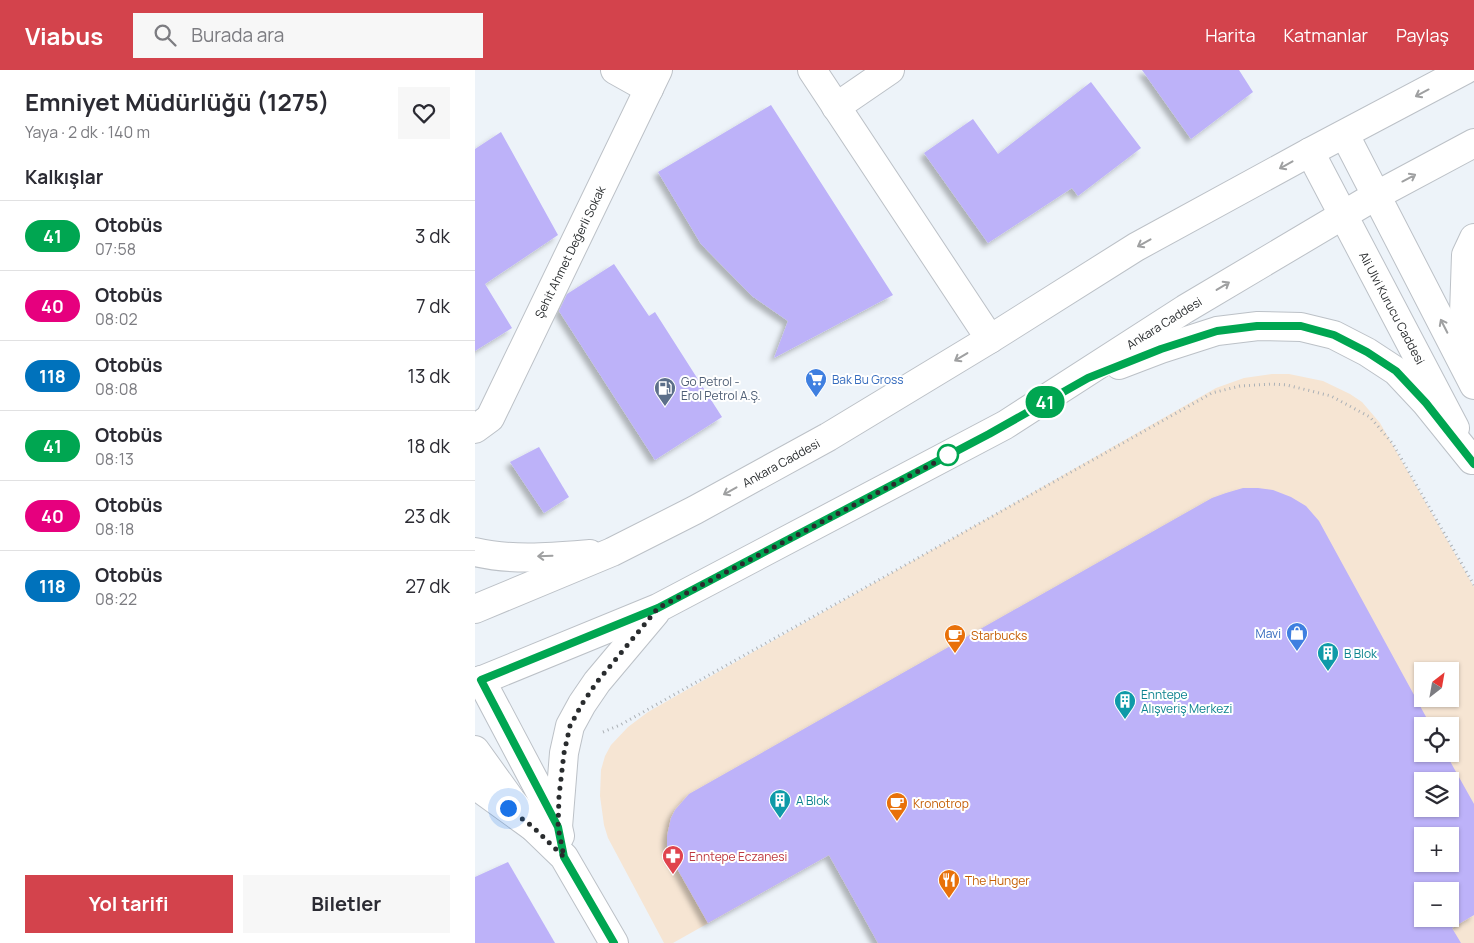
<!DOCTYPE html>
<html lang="tr">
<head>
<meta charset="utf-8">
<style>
  body { margin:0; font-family:Manrope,sans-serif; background:#f7f7f7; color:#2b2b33; height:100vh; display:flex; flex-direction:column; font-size:19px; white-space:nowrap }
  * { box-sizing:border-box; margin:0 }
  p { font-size:16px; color:#7c7c81 }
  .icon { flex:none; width:28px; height:28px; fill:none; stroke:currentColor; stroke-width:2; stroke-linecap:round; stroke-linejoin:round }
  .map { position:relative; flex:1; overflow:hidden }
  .panel { display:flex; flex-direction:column; background:#fff; width:475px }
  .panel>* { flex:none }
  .badge { padding:0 10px; border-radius:16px; font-size:18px; line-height:32px }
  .needle { width:32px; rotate:31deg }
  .fabs { position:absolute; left:939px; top:592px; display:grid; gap:10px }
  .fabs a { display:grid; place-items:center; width:45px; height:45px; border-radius:0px; background:#fff; box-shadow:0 1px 4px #0004; font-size:25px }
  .you { position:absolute; width:25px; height:25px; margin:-12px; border:4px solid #fff; border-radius:50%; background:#1a73e8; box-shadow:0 0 0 8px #1a73e833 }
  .map>.badge { position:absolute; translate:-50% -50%; box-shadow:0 0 0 2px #fff }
  h2 { padding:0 25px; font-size:19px; line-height:45px }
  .round { display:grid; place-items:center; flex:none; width:52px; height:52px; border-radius:0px; background:#f7f7f7 }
  .headline { display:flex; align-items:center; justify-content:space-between; height:85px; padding:0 25px }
  h1 { font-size:24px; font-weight:700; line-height:38px }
  .primary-button { display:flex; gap:10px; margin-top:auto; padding:10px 25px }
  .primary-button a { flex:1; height:58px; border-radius:0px; background:#d3434c; color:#fff; font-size:20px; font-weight:700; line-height:58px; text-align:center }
  .primary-button a+a { background:#f7f7f7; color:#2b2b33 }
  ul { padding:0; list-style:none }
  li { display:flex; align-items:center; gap:15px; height:70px; padding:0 25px; border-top:1px solid #e1e1e2 }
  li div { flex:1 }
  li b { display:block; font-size:19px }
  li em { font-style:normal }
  li .badge { min-width:55px; font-weight:700; text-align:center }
  header { display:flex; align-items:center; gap:30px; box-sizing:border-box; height:70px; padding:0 25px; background:#d3434c; color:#fff }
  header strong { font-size:24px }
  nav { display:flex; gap:28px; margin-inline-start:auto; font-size:18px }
  .search { width:350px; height:45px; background:#f7f7f7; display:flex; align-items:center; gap:12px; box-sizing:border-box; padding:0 18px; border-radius:0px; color:#7c7c81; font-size:19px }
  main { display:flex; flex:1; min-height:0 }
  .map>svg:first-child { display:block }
  .commercial { fill:#f6e5d3; fill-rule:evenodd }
  .building { fill:#bdb2f9; fill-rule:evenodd; filter:url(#shadow) }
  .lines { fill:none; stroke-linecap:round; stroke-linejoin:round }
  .minor-casing { stroke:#bcc1c7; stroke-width:30 }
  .tertiary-casing { stroke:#bcc1c7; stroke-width:30 }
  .secondary-casing { stroke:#bcc1c7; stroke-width:30 }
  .primary-casing { stroke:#bcc1c7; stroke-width:30 }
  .path { stroke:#acb1b6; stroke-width:3; stroke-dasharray:1 4; stroke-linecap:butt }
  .minor { stroke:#fff; stroke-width:28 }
  .tertiary { stroke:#fff; stroke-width:28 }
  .secondary { stroke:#fff; stroke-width:28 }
  .primary { stroke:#fff; stroke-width:28 }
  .oneway { stroke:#9fa0a1 }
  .line-casing { stroke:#fff; stroke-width:11 }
  .line { stroke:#00a651; stroke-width:8 }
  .walk { stroke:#292c2e; stroke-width:5; stroke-dasharray:0 9 }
  .stop-dot { fill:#fff; stroke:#00a651; stroke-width:2.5 }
  .labels { text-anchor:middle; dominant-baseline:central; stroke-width:4; stroke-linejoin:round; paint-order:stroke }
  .street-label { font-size:12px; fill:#292c2e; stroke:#fff }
  .shop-label { font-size:12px; fill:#366cbe; stroke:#fff; text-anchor:start }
  .service-label { font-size:12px; fill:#4e5e75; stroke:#fff; text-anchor:start }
  .food-label { font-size:12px; fill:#c56008; stroke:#fff; text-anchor:start }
  .culture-label { font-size:12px; fill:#0d838f; stroke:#fff; text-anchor:start }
  .health-label { font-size:12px; fill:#be3a42; stroke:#fff; text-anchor:start }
</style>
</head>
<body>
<header>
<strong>Viabus</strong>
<div class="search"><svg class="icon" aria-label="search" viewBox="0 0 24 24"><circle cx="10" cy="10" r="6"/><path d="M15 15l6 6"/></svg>Burada ara</div>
<nav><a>Harita</a><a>Katmanlar</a><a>Paylaş</a></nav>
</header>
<main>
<section class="panel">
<div class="headline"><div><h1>Emniyet Müdürlüğü (1275)</h1><p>Yaya · 2 dk · 140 m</p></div><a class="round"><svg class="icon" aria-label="heart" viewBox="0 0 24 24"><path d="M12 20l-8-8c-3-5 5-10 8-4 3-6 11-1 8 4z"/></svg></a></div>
<h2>Kalkışlar</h2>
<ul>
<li><span class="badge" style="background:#00a651;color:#fff">41</span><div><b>Otobüs</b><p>07:58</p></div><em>3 dk</em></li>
<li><span class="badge" style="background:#e6007e;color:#fff">40</span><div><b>Otobüs</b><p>08:02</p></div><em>7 dk</em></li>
<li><span class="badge" style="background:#0072bc;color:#fff">118</span><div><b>Otobüs</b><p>08:08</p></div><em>13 dk</em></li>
<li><span class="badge" style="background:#00a651;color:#fff">41</span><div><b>Otobüs</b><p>08:13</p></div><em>18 dk</em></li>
<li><span class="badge" style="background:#e6007e;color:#fff">40</span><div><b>Otobüs</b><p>08:18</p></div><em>23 dk</em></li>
<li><span class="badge" style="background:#0072bc;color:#fff">118</span><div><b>Otobüs</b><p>08:22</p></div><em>27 dk</em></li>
</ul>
<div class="primary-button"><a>Yol tarifi</a><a>Biletler</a></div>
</section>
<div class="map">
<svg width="999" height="873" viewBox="0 0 999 873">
  <defs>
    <filter id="shadow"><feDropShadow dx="-4.5" dy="4.5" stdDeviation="2.5" flood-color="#0004"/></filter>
  </defs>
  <rect width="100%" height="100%" fill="#edf3f9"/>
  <!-- commercial -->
  <path class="commercial" d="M797 304H814L848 311 875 324 887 332 905 353 999 517V873H403L354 785 198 873H189L133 768 129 755 125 726 126 700 130 686 136 675 153 657 173 642 741 318 769 308ZM948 601H975V629H948ZM948 656H975V684H948ZM948 711H975V739H948ZM948 766H975V794H948ZM948 821H975V849H948Z"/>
  <!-- building -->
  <g class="building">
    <polygon points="667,0 764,0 778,22 716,69"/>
    <polygon points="616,12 666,78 603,126 597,118 513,173 449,83 498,49 523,84"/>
    <polygon points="296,35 418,225 299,288 313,251 277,226 226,174 183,102"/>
    <polygon points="26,62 83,165 10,214 37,258 0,281 0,79"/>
    <polygon points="139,194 174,246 180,242 247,347 180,390 84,241 92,224"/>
    <polygon points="64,377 94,427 69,443 35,392"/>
    <path d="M768 418H783L798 420 816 427 831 436 844 451 956 656H948V684H971L999 734V845L977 858 986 873H403L354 785 233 853 195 786 192 776V766L196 748 200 740 214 724 737 428 751 423ZM948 711H975V739H948ZM948 766H975V794H948ZM948 821H975V849H948Z"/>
    <polygon points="33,792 80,873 0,873 0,807"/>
  </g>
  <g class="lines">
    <!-- minor casing -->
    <g class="minor-casing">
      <g id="minor">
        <polyline points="140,0 174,19"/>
        <polyline points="337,0 515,269"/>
        <polyline points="361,37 415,0"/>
        <polyline points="0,359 15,348 183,0"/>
      </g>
    </g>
    <!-- tertiary casing -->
    <g class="tertiary-casing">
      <g id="tertiary">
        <polyline points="6,610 70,731 83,757 85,766"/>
        <polyline points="0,680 36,730 58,757 89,787 139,873"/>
      </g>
    </g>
    <!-- secondary casing -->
    <g class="secondary-casing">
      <g id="secondary">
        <polyline points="870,65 999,315"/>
        <polyline points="835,82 980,358"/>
      </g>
    </g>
    <!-- primary casing -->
    <g class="primary-casing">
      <g id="primary">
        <polyline points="999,168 991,185 989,244 999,293"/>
        <polyline points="644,295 686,279 742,261 783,256 826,257 859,265 892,282 921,301 951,333 997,390"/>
        <path d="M0 482C37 491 78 487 115 484"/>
        <polyline points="0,539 137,482 220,440 353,367 515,269 661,177 835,82 990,0"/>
        <polyline points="0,613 183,538 530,355 710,239 902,125 999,73"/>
        <polyline points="0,715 58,757"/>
        <polyline points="83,757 89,683 95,656 107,634 122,612 180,543"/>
      </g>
    </g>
    <!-- path -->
    <polyline class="path" points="128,662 145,655 737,323 765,316 797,314 812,315 856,326 895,347 918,374 999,515"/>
    <!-- minor -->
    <use href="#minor" class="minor"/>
    <!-- tertiary -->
    <use href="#tertiary" class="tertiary"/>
    <!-- secondary -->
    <use href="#secondary" class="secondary"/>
    <!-- primary -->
    <use href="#primary" class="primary"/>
  </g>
  <!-- one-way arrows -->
  <defs><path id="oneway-shaft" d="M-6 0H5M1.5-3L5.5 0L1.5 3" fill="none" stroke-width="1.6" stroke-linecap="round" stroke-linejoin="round" transform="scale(1.25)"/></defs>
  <g class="oneway">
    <use href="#oneway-shaft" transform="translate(947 23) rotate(152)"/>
    <use href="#oneway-shaft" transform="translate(811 95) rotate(151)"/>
    <use href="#oneway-shaft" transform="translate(934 108) rotate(-28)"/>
    <use href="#oneway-shaft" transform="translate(669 173) rotate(151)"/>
    <use href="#oneway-shaft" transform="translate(748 216) rotate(-31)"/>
    <use href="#oneway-shaft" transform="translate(969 256) rotate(-117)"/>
    <use href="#oneway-shaft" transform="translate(486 287) rotate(149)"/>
    <use href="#oneway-shaft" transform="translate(255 421) rotate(151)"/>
    <use href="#oneway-shaft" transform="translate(70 486) rotate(178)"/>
  </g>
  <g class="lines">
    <!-- line casing -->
    <g class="line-casing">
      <polyline id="line" points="139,873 89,787 83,757 6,610 183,538 514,364 613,308 686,279 742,261 782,256 826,256 859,265 892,282 921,301 951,333 999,394"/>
    </g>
    <!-- line -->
    <use href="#line" class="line"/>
    <!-- walk -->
    <polyline class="walk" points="33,738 58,757 89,787 83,757 84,726 89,683 95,656 107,634 122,612 183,538 480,382 473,385"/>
  </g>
  <!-- icons -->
  <defs>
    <g id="supermarket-pin" transform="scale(1.125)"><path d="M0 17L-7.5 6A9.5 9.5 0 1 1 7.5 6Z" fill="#3f7fe0" stroke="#fff"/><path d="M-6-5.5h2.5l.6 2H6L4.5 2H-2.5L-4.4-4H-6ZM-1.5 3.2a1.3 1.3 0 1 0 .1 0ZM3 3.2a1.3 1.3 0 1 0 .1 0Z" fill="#fff"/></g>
    <g id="fuel-pin" transform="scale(1.125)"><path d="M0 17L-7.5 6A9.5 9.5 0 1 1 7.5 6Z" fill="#5c6f8a" stroke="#fff"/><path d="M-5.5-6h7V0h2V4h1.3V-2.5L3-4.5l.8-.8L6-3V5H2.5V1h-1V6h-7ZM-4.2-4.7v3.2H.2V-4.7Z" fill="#fff"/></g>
    <g id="shop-pin" transform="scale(1.125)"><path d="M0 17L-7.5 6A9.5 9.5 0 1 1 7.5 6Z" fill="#3f7fe0" stroke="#fff"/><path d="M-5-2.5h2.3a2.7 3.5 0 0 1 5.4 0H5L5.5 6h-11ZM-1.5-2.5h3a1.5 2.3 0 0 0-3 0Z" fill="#fff"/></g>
    <g id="cafe-pin" transform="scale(1.125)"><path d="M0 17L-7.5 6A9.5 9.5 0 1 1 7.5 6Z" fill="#e8710a" stroke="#fff"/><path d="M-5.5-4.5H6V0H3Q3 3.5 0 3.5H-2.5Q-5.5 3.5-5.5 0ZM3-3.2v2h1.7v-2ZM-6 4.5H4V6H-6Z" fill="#fff"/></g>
    <g id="building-pin" transform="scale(1.125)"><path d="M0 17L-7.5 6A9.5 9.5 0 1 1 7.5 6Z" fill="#0f9aa8" stroke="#fff"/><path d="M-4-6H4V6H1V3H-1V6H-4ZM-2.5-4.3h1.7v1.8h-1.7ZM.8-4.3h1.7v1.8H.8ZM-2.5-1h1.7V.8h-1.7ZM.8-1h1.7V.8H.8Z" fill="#fff"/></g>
    <g id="pharmacy-pin" transform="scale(1.125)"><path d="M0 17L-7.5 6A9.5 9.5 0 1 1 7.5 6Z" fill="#e0444e" stroke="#fff"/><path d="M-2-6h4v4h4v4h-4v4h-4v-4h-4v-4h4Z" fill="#fff"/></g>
    <g id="restaurant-pin" transform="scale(1.125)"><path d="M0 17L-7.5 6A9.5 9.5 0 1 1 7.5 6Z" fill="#e8710a" stroke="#fff"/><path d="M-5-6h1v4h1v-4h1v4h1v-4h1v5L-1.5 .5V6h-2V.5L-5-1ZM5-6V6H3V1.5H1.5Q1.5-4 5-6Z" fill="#fff"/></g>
  </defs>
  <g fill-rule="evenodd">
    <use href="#supermarket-pin" x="341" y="309"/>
    <use href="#fuel-pin" x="190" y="318"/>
    <use href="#shop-pin" x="822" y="563"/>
    <use href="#cafe-pin" x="480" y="565"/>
    <use href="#building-pin" x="853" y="583"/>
    <use href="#building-pin" x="650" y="631"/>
    <use href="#building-pin" x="305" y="730"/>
    <use href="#cafe-pin" x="422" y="733"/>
    <use href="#pharmacy-pin" x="198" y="786"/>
    <use href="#restaurant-pin" x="474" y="810"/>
  </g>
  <!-- markers -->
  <circle class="stop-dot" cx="473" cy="385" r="10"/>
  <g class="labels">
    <!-- street labels -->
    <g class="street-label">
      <text transform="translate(95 182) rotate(-64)">Şehit Ahmet Değerli Sokak</text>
      <text transform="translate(917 238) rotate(62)">Ali Ulvi Kurucu Caddesi</text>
      <text transform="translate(689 253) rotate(-32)">Ankara Caddesi</text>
      <text transform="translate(306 393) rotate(-29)">Ankara Caddesi</text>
    </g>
    <!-- shop labels -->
    <g class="shop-label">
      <text x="357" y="309">Bak Bu Gross</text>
      <text x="806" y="563" text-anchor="end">Mavi</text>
    </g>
    <!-- service labels -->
    <g class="service-label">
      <text x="206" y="311">Go Petrol -<tspan x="206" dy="14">Erol Petrol A.Ş.</tspan></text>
    </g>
    <!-- food labels -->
    <g class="food-label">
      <text x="496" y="565">Starbucks</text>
      <text x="438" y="733">Kronotrop</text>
      <text x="490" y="810">The Hunger</text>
    </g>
    <!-- culture labels -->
    <g class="culture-label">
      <text x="869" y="583">B Blok</text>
      <text x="666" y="624">Enntepe<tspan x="666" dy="14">Alışveriş Merkezi</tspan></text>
      <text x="321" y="730">A Blok</text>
    </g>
    <!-- health labels -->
    <g class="health-label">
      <text x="214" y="786">Enntepe Eczanesi</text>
    </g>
  </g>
</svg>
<div class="fabs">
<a><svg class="needle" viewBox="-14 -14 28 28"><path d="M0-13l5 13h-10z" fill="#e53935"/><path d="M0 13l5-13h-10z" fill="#7c7c81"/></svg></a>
<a><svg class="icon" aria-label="locate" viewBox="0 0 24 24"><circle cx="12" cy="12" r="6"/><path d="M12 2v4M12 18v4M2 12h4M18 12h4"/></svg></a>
<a><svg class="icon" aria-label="layers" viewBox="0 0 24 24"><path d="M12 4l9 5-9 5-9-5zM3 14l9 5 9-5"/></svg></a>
<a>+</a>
<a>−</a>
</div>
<div class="you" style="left:33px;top:738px"></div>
<b class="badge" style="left:570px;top:332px;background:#00a651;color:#fff">41</b>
</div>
</main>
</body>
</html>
